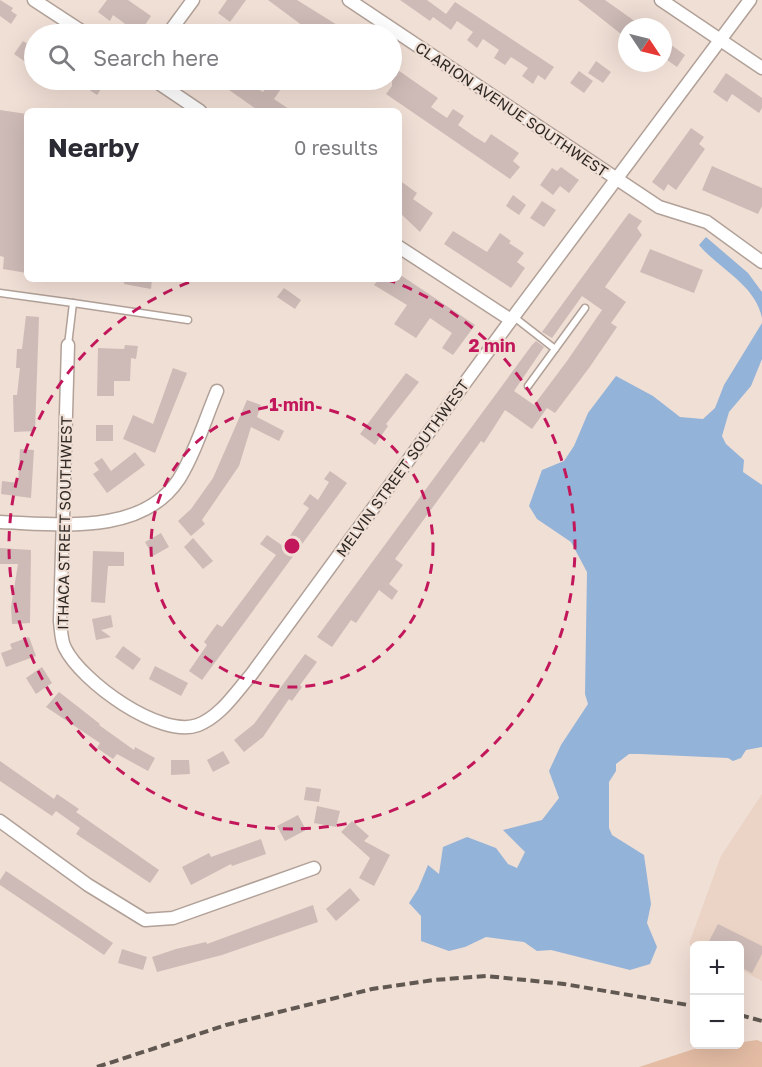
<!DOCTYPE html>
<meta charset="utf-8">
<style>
:root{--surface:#fff;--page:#f2f2f3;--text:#2b2b33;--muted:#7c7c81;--line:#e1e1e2}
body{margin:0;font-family:"Golos Text",sans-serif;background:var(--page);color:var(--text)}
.controls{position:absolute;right:18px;bottom:18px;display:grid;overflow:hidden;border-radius:9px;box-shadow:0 6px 24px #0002}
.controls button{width:54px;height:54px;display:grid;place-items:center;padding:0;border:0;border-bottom:2px solid var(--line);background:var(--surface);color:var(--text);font:30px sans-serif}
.compass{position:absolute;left:618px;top:18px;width:54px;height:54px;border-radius:50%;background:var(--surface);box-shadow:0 6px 24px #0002;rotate:125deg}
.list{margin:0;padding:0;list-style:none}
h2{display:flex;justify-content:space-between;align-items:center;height:78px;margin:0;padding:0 24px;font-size:26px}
h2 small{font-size:20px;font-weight:400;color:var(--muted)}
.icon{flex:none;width:33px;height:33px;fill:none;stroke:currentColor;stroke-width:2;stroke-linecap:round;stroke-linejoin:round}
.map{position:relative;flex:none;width:762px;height:1067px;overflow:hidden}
.search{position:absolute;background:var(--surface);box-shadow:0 6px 24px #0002;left:24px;top:24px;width:378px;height:66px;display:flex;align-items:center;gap:15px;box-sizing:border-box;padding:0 21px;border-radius:33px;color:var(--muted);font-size:22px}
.panel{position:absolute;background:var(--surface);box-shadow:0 6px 24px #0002;left:24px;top:108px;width:378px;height:174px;border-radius:9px}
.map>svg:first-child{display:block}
.built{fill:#ebd3c5}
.green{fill:#e4bca4}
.water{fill:#94b3d8}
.building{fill:#cebbb7}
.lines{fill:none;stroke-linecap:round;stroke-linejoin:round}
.lane-casing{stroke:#b1a198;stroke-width:9}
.street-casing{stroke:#b1a198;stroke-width:15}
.lane{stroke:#fff;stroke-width:6}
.street{stroke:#fff;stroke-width:12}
.rail{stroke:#615852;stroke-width:4;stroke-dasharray:9 4.5;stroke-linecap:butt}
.ring{fill:none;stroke:#c2185b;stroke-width:3;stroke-dasharray:10 8}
.labels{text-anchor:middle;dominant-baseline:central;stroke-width:4.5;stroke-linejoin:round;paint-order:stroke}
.street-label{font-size:15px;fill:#2f2925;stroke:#f0dfd5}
.centre{fill:#c2185b;stroke:#f0dfd5;stroke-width:3}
.ring-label{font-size:18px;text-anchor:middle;font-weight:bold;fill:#c2185b;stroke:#f0dfd5;stroke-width:4.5;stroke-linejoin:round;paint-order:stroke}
</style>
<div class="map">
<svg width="762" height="1067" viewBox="0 0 762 1067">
<rect width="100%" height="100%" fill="#f0dfd5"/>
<!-- built -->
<polygon class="built" points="762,794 762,981 740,969 740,946 694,947 689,944 721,856"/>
<!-- green -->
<polygon class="green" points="757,1040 762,1042 762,1067 639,1067 694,1049"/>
<!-- water -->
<g class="water">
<path d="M706,237L748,273L762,292V318C755,284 719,269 699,245Z"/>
<polygon points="762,323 762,359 751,386 729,412 722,436 726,444 744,460 743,472 762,485 762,747 746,750 741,758 733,761 728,758 640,754 629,754 616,764 616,771 609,782 609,828 612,835 644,855 651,904 647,923 657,947 650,964 630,970 551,950 537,951 524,942 486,937 465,947 449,951 421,941 421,916 409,903 418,889 428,865 439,874 443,847 467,837 496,848 508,864 517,868 525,852 503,830 542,820 559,798 549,771 561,745 588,704 585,694 587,572 571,542 537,519 529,506 542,470 564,461 574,446 588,413 616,376 653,396 680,417 703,419 715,408 724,385"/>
</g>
<!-- building -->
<g class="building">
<polygon points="0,0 13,8 11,11 17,15 11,24 0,16"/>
<polygon points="107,0 128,0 151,16 139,34 113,15 110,21 98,12"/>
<polygon points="227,0 246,0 230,22 218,13"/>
<polygon points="268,0 297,0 342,28 338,34 320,34 305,24 303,26"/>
<polygon points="400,0 427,0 446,14 455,2 554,67 545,80 538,75 533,84 522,76 528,68 511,57 505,65 494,58 499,50 483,39 477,48 467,40 473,32 457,21 451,30 433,17 430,21"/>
<polygon points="578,0 605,0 643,27 626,27 621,34"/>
<polygon points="23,41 34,48 34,68 14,54"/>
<polygon points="667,42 685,55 677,67 663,57 663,48"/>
<polygon points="596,61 611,72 603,83 588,73"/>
<polygon points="392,66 438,98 431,107 447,118 453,109 464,116 458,125 475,137 485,143 491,134 519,153 513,161 520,167 510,179 386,94 392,86"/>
<polygon points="579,71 593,81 584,93 570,83"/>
<polygon points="726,73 762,98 762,108 759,113 732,94 727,102 713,92"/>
<polygon points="75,80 107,80 97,95"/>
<polygon points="203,80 244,80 263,92 272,80 287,80 274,99 292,111 259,111 222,85 218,90"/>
<polygon points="0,110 27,114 27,273 3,269 4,257 0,256"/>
<polygon points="691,128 704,137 699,144 705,149 676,190 668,184 664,191 652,182"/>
<polygon points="712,166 762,188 762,206 758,214 702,190"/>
<polygon points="561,167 579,180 569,193 560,186 553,195 540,185 552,168 557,171"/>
<polygon points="399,180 417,193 413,199 433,213 420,232 399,212"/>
<polygon points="513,195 526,205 519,215 506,206"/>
<polygon points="542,201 556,210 544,227 530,218"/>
<polygon points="629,213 642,221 637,228 642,235 605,287 626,302 611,323 617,327 589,368 555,413 547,408 532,429 505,410 484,443 481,441 395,559 403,565 389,584 398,591 392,600 379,590 356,623 351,620 332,647 317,637 532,345 536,341 544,347 514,391 534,405 567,361 602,310 582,296 552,338 542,332"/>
<polygon points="453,231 487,252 500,233 511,241 509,243 524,253 517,262 525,268 511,288 444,244"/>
<polygon points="650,249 703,270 694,293 640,272"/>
<polygon points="399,274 475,325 453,355 442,348 452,333 430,318 416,338 394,324 407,305 374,285 379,279 399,279"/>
<polygon points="124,279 152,279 151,289 124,284"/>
<polygon points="284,288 301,300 295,309 277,297"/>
<polygon points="26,316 39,317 35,431 14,432 13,395 17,395 20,368 16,368 17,349 22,349"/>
<polygon points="125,345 138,346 136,359 131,358 130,381 114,381 114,396 97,396 98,348 124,349"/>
<polygon points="173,368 187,373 155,453 123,439 133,415 153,424"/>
<polygon points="406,373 419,382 386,424 388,426 375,445 360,434"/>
<polygon points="247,400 261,405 257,417 284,431 279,441 251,427 239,466 202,520 205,524 191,536 178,521 191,509 213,478"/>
<rect x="96" y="425" width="17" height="16"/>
<polygon points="20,449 34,450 31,498 1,494 2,481 18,483"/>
<polygon points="135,452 145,465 107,493 93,474 99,470 94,463 102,458 111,471"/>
<polygon points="330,471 347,483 202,680 189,671 207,645 204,642 217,624 222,627 276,555 260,544 267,535 283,546 309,508 303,504 310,494 318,500 329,482 324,479"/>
<polygon points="161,533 169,547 153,556 145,542"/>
<polygon points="193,538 213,561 203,569 184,547"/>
<polygon points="0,548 31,550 30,623 12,624 11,607 18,564 0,564"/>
<polygon points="93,551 124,552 124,566 108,566 105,603 91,602"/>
<polygon points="111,615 113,627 101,630 111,637 96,640 92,619"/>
<polygon points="29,637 36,656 6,667 1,653 12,649 10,644"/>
<polygon points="123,646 141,659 133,670 115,657"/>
<polygon points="305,654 317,662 300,685 302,687 292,701 289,699 263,737 244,752 234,740 254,724"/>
<polygon points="155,666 188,683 181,696 149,679"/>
<polygon points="42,667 52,683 36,694 26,678"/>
<polygon points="59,692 100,724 99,725 134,750 135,747 155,758 148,771 117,754 113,759 97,748 100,743 46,707"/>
<polygon points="223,751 230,763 213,772 207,760"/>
<polygon points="171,760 189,760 190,774 171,775"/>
<polygon points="0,761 54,799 57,794 79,809 76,812 159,870 150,883 76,834 80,828 56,811 52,816 0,781"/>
<polygon points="306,787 321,789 319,802 304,800"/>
<polygon points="317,806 340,811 336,827 314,823"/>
<polygon points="298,815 306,830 285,841 277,826"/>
<polygon points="352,821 369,836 364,841 390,855 374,886 359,878 370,858 341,832"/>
<polygon points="261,839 266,854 232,866 231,864 191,885 182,867 209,853 211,857"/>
<polygon points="6,871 113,943 104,955 0,885 0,880"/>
<polygon points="350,888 360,900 336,921 326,909"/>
<polygon points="313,905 318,922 222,955 157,972 152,957 176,949 206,942 207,944"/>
<polygon points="718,924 762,946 762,954 752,973 740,967 740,945 707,945"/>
<polygon points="122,949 147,957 143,970 118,963"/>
</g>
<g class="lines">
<!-- lane casing -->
<g class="lane-casing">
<g id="lane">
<polyline points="0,293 73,303"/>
<polyline points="514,317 555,349"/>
<polyline points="68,345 73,303 188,320"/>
<polyline points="528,386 585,308"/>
</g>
</g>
<!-- street casing -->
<g class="street-casing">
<g id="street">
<polyline points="34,0 86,34"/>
<polyline points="349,0 659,207 707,222 762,262"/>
<polyline points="661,0 762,68"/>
<polyline points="168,34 193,0"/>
<polyline points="154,80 200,111"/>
<polyline points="399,247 511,320"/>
<path d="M68,345L60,621C61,629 61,641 65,648C81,681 160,739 198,725C221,716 235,693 251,675L511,320L750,0"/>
<path d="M0,522C57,524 142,536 179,479C195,453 205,420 217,391"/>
<polyline points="0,821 88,885 145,920 173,918 314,868"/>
</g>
</g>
<!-- lane -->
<use href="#lane" class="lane"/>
<!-- street -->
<use href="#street" class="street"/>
<!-- rail -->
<g class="rail">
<polyline points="740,1015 762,1021"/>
<polyline points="97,1067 226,1025 372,989 434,980 486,976 564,984 694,1006"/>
</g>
</g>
<!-- distance rings -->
<g class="ring">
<circle cx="292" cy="546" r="141"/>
<path d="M386 279A283 283 0 1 1 198 279"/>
</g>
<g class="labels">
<!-- street labels -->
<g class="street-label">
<text transform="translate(512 109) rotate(34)">CLARION AVENUE SOUTHWEST</text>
<text transform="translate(402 468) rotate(-54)">MELVIN STREET SOUTHWEST</text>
<text transform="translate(64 523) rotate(-89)">ITHACA STREET SOUTHWEST</text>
</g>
</g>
<circle cx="292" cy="546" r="9" class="centre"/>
<g class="ring-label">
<text x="492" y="352">2 min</text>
<text x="292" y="411">1 min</text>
</g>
</svg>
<div class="controls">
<button>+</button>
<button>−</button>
</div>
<svg class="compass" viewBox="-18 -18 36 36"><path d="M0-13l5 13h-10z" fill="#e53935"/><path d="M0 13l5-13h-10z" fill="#7c7c81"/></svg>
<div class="search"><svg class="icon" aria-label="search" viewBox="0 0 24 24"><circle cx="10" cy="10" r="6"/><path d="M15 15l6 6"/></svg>Search here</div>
<section class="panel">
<h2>Nearby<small>0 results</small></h2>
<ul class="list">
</ul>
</section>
</div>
